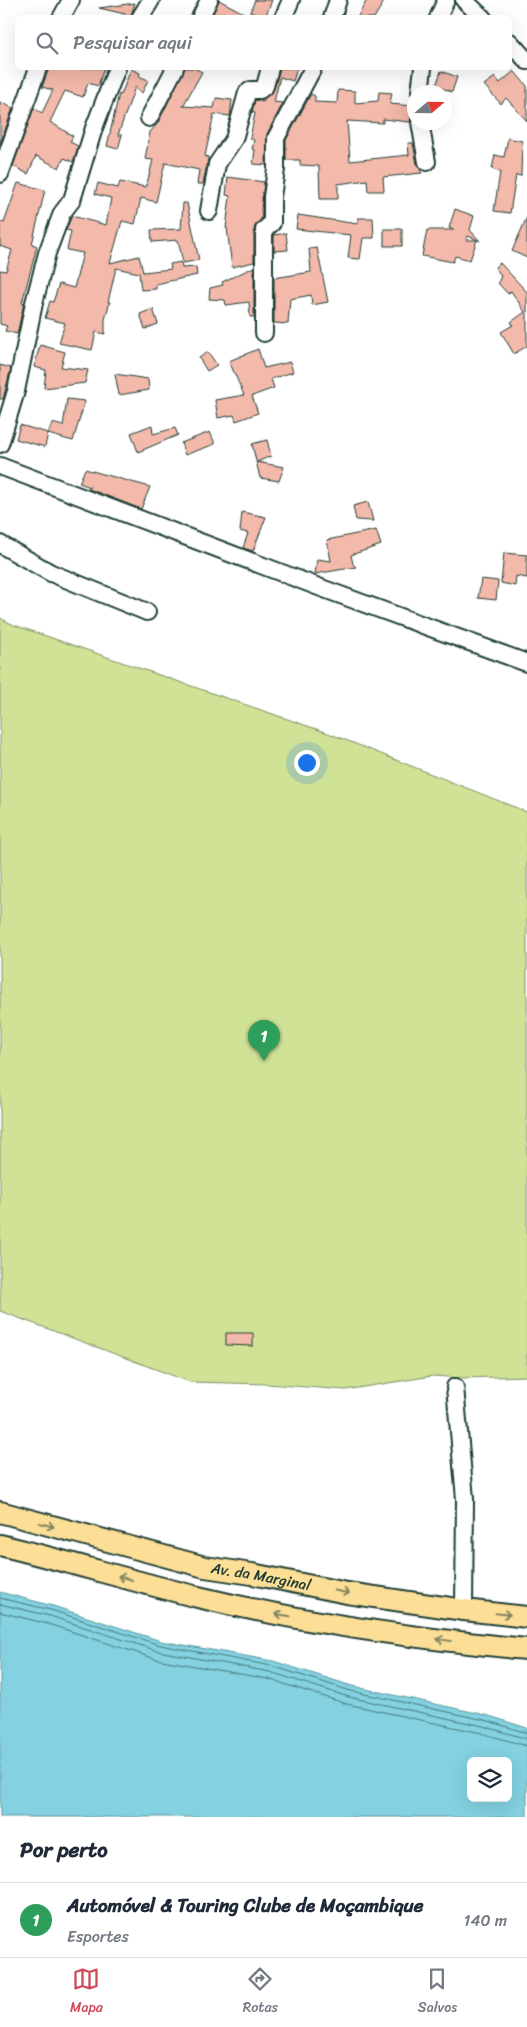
<!DOCTYPE html>
<html lang="pt">
<meta charset="utf-8">
<style>
:root{--surface:#fff;--page:#f2f2f3;--text:#1f2937;--muted:#747a83;--line:#e0e1e3;--accent:#d1495b}
body{margin:0;font-family:Sriracha,sans-serif;background:var(--page);color:var(--text)}
.controls{position:absolute;right:15px;bottom:15px;display:grid;overflow:hidden;border-radius:8px;box-shadow:0 5px 20px #0002}
.controls button{width:45px;height:45px;display:grid;place-items:center;padding:0;border:0;border-bottom:1px solid var(--line);background:var(--surface);color:var(--text);font:25px sans-serif}
.compass{position:absolute;left:407px;top:85px;width:45px;height:45px;border-radius:50%;background:var(--surface);box-shadow:0 5px 20px #0002;rotate:70deg}
.you{position:absolute;left:306px;top:762px;width:18px;height:18px;margin:-12px;border:4px solid #fff;border-radius:50%;background:#1a73e8;box-shadow:0 0 0 8px #1a73e833}
.badge{display:grid;place-items:center;width:32px;height:32px;border-radius:50%;background:var(--accent);color:#fff;font-size:16px;font-weight:700}
.pin{position:absolute;translate:-50% -41px;filter:drop-shadow(0 1px 2px #0008)}
.pin::after{content:'';position:absolute;top:26px;width:18px;height:15px;background:inherit;clip-path:polygon(0 0,100% 0,50% 100%)}
.list{margin:0;padding:0;list-style:none}
h2{display:flex;justify-content:space-between;align-items:center;height:65px;margin:0;padding:0 20px;font-size:21px}
h2 small{font-size:16px;font-weight:400;color:var(--muted)}
.list li{display:grid;grid-template-columns:32px 1fr auto;gap:15px;align-items:center;box-sizing:border-box;height:75px;padding:0 20px;border-top:1px solid var(--line)}
.list b{display:block;font-size:19px;white-space:nowrap}
.list p{margin:0;font-size:16px;white-space:nowrap;color:var(--muted)}
.list em{font-size:16px;font-style:normal;color:var(--muted)}
.icon{flex:none;width:28px;height:28px;fill:none;stroke:currentColor;stroke-width:2;stroke-linecap:round;stroke-linejoin:round}
.map{position:relative;flex:none;width:527px;height:1817px;overflow:hidden}
.search{position:absolute;background:var(--surface);box-shadow:0 5px 20px #0002;left:15px;right:15px;top:15px;height:55px;display:flex;align-items:center;gap:12px;box-sizing:border-box;padding:0 18px;border-radius:8px;color:var(--muted);font-size:19px}
.sheet{height:140px;background:var(--surface)}
nav{display:flex;justify-content:space-around;align-items:center;box-sizing:border-box;height:70px;border-top:1px solid var(--line);background:var(--surface);font-size:14px;color:var(--muted)}
nav a{display:grid;justify-items:center;gap:2px}
nav .on{color:var(--accent)}
.map>svg:first-child{display:block}
.green{fill:#d0e296;stroke:#789065}
.water{fill:#83d1e1;stroke:#5b969c;fill-rule:evenodd}
.lines{fill:none;stroke-linecap:round;stroke-linejoin:round}
.shore{stroke:#477879;stroke-width:1}
.building{fill:#f3b9ab;stroke:#1f3d34}
.minor-casing{stroke:#1f3d34;stroke-width:20}
.major-casing{stroke:#1f3d34;stroke-width:24}
.minor{stroke:#fff;stroke-width:16}
.major{stroke:#fdde96;stroke-width:20}
.oneway{stroke:#838560}
.labels{text-anchor:middle;dominant-baseline:central;stroke-width:4;stroke-linejoin:round;paint-order:stroke}
.street-label{font-size:15px;fill:#1f3d34;stroke:#fff}
</style>
<div class="map">
<svg width="527" height="1817" viewBox="0 0 527 1817">
<rect width="100%" height="100%" fill="#fff"/>
<filter id="ink" filterUnits="userSpaceOnUse"><feTurbulence type="fractalNoise" baseFrequency=".02" numOctaves="2"/><feDisplacementMap in="SourceGraphic" scale="10" xChannelSelector="R" yChannelSelector="G"/><feConvolveMatrix kernelMatrix="1 2 1 2 8 2 1 2 1" color-interpolation-filters="sRGB"/></filter>
<g filter="url(#ink)">
<!-- green -->
<polygon class="green" points="0,618 14,625 328,733 527,812 527,1376 462,1378 432,1376 345,1390 268,1384 190,1382 0,1311"/>
<!-- water -->
<path class="water" d="M0,1592L53,1606L161,1641L273,1661L352,1686L486,1715L527,1728V1817H0ZM471,1761H508V1798H471Z"/>
<g class="lines">
<!-- shore -->
<g class="shore">
<polyline points="0,1598 51,1610 160,1645 272,1666 351,1691 485,1720 527,1733"/>
<polyline points="0,1604 50,1616 158,1651 270,1672 349,1697 483,1726 527,1739"/>
<polyline points="0,1612 48,1624 156,1659 268,1679 347,1704 481,1733 527,1746"/>
</g>
</g>
<!-- building -->
<g class="building">
<polygon points="219,0 253,18 211,18"/>
<polygon points="255,0 272,0 265,18 250,12"/>
<polygon points="367,0 385,0 374,18 357,18"/>
<polygon points="135,3 130,18 125,18 125,14 99,8"/>
<polygon points="49,68 104,68 98,86 88,83 83,97 65,91 50,122 73,136 70,142 78,146 73,162 64,158 59,168 36,156 28,174 13,166 34,108 42,113 53,90 42,87"/>
<polygon points="185,68 194,68 202,72 183,106 214,108 216,98 232,100 230,116 214,114 205,156 208,157 208,159 203,184 197,184 199,170 165,163 156,202 141,198 135,224 122,221 110,263 139,256 143,272 171,269 170,264 181,262 182,268 196,267 197,275 156,284 156,289 141,290 139,273 116,268 108,302 110,302 105,319 105,334 96,332 92,350 59,343 65,323 45,318 50,301 53,302 59,284 74,288 83,253 67,250 71,231 66,230 71,218 72,216 106,225 111,198 95,194 98,183 118,188 120,182 146,187 153,160 145,159 150,132 158,123"/>
<polygon points="280,68 297,68 293,81 280,77 274,102 283,103 267,134 266,165 253,164 255,150 252,149 254,140 250,138 255,113 252,112 255,100 263,102 264,99 274,89"/>
<polygon points="131,69 140,73 139,76 148,80 142,93 135,87 118,135 122,135 118,149 107,146 119,94 121,95"/>
<polygon points="441,71 457,77 452,92 436,86"/>
<polygon points="514,71 527,86 527,121 506,98 501,104 484,85 495,77 500,83"/>
<polygon points="338,90 355,91 355,103 378,101 379,92 392,93 390,104 413,106 410,122 383,119 383,123 347,121 350,161 409,155 408,143 413,143 417,164 422,173 383,177 384,191 368,191 367,180 338,184 338,199 320,199 319,166 300,165 300,160 286,160 286,140 311,94 315,96 315,102 337,103"/>
<polygon points="0,102 13,108 0,144"/>
<polygon points="508,138 522,141 521,176 516,175 510,213 494,211 500,172 492,169 495,155 504,157"/>
<polygon points="228,177 264,182 261,210 262,218 255,226 254,230 254,262 232,267 227,228 226,228 230,196 226,195"/>
<polygon points="18,183 45,190 32,244 37,246 22,303 24,303 17,334 5,331 7,326 0,324 0,270 6,271 12,250 0,246 0,221 4,223"/>
<polygon points="183,203 187,203 199,260 183,263 178,240 152,242 151,230 181,229"/>
<polygon points="455,209 474,216 470,230 480,241 468,236 466,240 477,240 470,260 455,256 453,262 422,256 427,230 454,230 449,228"/>
<polygon points="298,215 358,224 358,218 373,218 374,238 363,238 360,259 348,258 351,235 296,229"/>
<polygon points="527,217 527,258 512,251"/>
<rect x="384" y="229" width="18" height="17"/>
<polygon points="286,233 288,250 274,251 274,235"/>
<polygon points="317,248 328,302 312,305 311,295 290,299 288,324 274,323 274,278 311,272 309,249"/>
<polygon points="500,263 527,292 527,346 514,354 501,332 513,325 511,322 525,312 511,291 508,294 498,283 501,276 495,267"/>
<polygon points="254,267 254,317 250,317 249,302 226,305 225,300 209,299 210,288 223,285 222,282"/>
<polygon points="153,309 158,324 145,329 140,314"/>
<polygon points="40,345 65,352 61,367 88,370 85,383 44,388 46,370 34,367"/>
<polygon points="258,349 264,368 290,362 293,372 271,379 274,388 252,396 258,413 236,421 234,415 218,418 215,400 244,395 229,361"/>
<polygon points="208,352 217,365 207,371 199,358"/>
<polygon points="0,365 11,368 3,399 0,399"/>
<polygon points="115,374 148,379 149,390 119,395"/>
<polygon points="67,399 85,401 73,441 48,434 52,423 63,426"/>
<polygon points="20,425 48,433 45,447 16,439"/>
<polygon points="152,425 153,434 175,428 178,435 138,452 131,433"/>
<polygon points="210,432 215,444 185,455 181,443"/>
<polygon points="267,440 271,456 257,462 284,467 279,481 260,478 252,444"/>
<polygon points="85,469 150,487 141,509 89,489 90,487 79,483"/>
<polygon points="368,502 373,521 356,520 353,506"/>
<polygon points="242,512 266,517 253,551 243,548 248,533 240,531"/>
<polygon points="376,530 381,545 351,555 353,564 356,567 315,574 317,559 331,561 327,540"/>
<polygon points="504,553 527,555 527,578 516,576 515,586 501,583"/>
<polygon points="481,579 498,581 496,600 478,598"/>
<polygon points="226,1333 253,1333 253,1346 226,1345"/>
</g>
<g class="lines">
<!-- minor casing -->
<g class="minor-casing">
<g id="minor">
<polyline points="464,0 483,18"/>
<polyline points="61,18 71,0"/>
<polyline points="140,18 151,0"/>
<polyline points="200,18 209,0"/>
<polyline points="283,18 291,0"/>
<polyline points="332,18 338,0"/>
<polyline points="438,18 446,0"/>
<polyline points="510,42 527,61"/>
<polyline points="420,92 423,68"/>
<polyline points="149,118 175,68"/>
<polyline points="420,122 427,162"/>
<polyline points="0,174 38,68"/>
<polyline points="209,211 217,164 234,139 247,93 251,90 260,90 265,86 270,68"/>
<polyline points="264,333 264,230 272,223 272,197 276,169 276,138 313,68"/>
<polyline points="0,444 16,391 34,303 47,253 62,213 72,200 94,128 117,68"/>
<polyline points="0,466 324,589 527,663"/>
<polyline points="0,544 51,573 147,612"/>
<polyline points="455,1387 465,1499 464,1610"/>
</g>
</g>
<!-- major casing -->
<g class="major-casing">
<g id="major">
<path id="s1" d="M0,1512L205,1567L252,1574L347,1593L464,1610L527,1617"/>
<path d="M0,1545C66,1561 132,1581 198,1597C306,1623 417,1639 527,1649"/>
</g>
</g>
<!-- minor -->
<use href="#minor" class="minor"/>
<!-- major -->
<use href="#major" class="major"/>
</g>
<!-- one-way arrows -->
<defs><path id="oneway-shaft" d="M-6 0H5M1.5-3L5.5 0L1.5 3" fill="none" stroke-width="1.6" stroke-linecap="round" stroke-linejoin="round" transform="scale(1.25)"/></defs>
<g class="oneway">
<use href="#oneway-shaft" transform="translate(47 1525) rotate(16)"/>
<use href="#oneway-shaft" transform="translate(125 1578) rotate(-165)"/>
<use href="#oneway-shaft" transform="translate(342 1592) rotate(11)"/>
<use href="#oneway-shaft" transform="translate(503 1614) rotate(6)"/>
<use href="#oneway-shaft" transform="translate(283 1615) rotate(-170)"/>
<use href="#oneway-shaft" transform="translate(444 1640) rotate(-172)"/>
</g>
</g>
<g class="labels">
<!-- street labels -->
<g class="street-label">
<text stroke="none"><textPath href="#s1" startOffset="269">Av. da Marginal</textPath></text>
</g>
</g>
</svg>
<div class="controls">
<button><svg class="icon" aria-label="layers" viewBox="0 0 24 24"><path d="M12 4l9 5-9 5-9-5zM3 14l9 5 9-5"/></svg></button>
</div>
<svg class="compass" viewBox="-18 -18 36 36"><path d="M0-13l5 13h-10z" fill="#e53935"/><path d="M0 13l5-13h-10z" fill="#747a83"/></svg>
<div class="you"></div>
<div class="pin badge" style="left:264px;top:1061px;background:#2e9e5b">1</div>
<div class="search"><svg class="icon" aria-label="search" viewBox="0 0 24 24"><circle cx="10" cy="10" r="6"/><path d="M15 15l6 6"/></svg>Pesquisar aqui</div>
</div>
<section class="sheet">
<h2>Por perto<small></small></h2>
<ul class="list">
<li><span class="badge" style="background:#2e9e5b">1</span><div><b>Automóvel &amp; Touring Clube de Moçambique</b><p>Esportes</p></div><em>140 m</em></li>
</ul>
</section>
<nav>
<a class="on"><svg class="icon" aria-label="map" viewBox="0 0 24 24"><path d="M3 6l6-2 6 2 6-2v14l-6 2-6-2-6 2zM9 4v14M15 6v14"/></svg>Mapa</a>
<a><svg class="icon" aria-label="directions" viewBox="0 0 24 24"><path d="M12 3l9 9-9 9-9-9zM9 14v-3h6M13 9l2 2-2 2"/></svg>Rotas</a>
<a><svg class="icon" aria-label="saved" viewBox="0 0 24 24"><path d="M7 4h10v16l-5-4-5 4z"/></svg>Salvos</a>
</nav>
